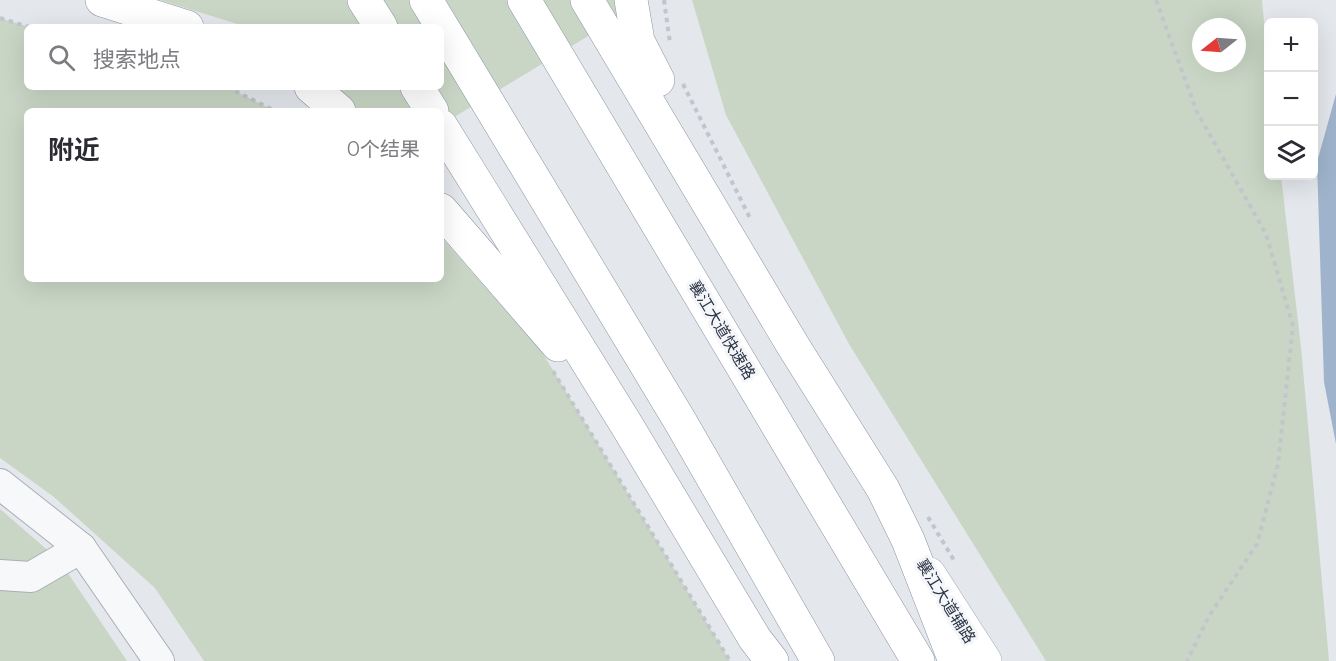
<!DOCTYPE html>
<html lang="zh">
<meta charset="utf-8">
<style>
:root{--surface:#fff;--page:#f2f2f3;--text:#2b2b33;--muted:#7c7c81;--line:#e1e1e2}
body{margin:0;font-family:Montserrat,"Noto Sans SC",sans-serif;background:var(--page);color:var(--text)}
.controls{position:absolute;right:18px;top:18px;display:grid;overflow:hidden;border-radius:9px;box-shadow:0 6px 24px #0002}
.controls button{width:54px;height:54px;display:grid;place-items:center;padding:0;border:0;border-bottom:2px solid var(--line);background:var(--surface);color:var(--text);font:30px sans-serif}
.compass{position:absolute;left:1192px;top:18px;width:54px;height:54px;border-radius:50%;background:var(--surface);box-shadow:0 6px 24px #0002;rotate:253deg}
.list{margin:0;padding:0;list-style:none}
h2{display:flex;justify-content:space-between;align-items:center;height:78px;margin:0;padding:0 24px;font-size:26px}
h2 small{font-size:20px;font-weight:400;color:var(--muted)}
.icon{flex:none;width:33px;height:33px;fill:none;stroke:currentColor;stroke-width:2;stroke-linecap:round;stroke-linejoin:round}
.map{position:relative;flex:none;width:1336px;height:661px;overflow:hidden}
.search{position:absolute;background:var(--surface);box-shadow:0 6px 24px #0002;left:24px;top:24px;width:420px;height:66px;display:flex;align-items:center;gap:15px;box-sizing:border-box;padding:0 21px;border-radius:9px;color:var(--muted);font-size:22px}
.panel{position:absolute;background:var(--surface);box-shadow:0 6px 24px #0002;left:24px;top:108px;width:420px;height:174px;border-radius:9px}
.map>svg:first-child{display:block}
.green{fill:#c9d6c5;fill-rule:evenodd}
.water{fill:#9fb4cc}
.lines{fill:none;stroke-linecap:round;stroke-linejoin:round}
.minor-casing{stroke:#a9aeb7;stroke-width:32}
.major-casing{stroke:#a3abb8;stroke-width:34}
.highway-casing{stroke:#8b94a3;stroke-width:34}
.path{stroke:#c2c5cb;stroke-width:4;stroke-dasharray:4.5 4.5;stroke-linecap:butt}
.minor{stroke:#f7f8fa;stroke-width:30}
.major{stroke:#fff;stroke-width:33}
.highway{stroke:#fff;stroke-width:33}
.labels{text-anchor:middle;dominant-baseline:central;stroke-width:6;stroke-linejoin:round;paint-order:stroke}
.street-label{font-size:16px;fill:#2b3445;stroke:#f4f6f9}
</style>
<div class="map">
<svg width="1336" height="661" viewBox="0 0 1336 661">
<rect width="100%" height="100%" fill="#e4e7ec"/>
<!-- green -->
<g class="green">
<polygon points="160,0 620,0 623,15 441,125 441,111 354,111 331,87 441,87 441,27 247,27"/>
<path d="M692,0H1262L1268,64V176H1281L1301,347L1329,661H1046L849,344L726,115ZM1201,27H1237V63H1201Z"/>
<polygon points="0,18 29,27 27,27 27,87 227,87 275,111 27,111 27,279 441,279 441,237 540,349 730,661 204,661 155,588 54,497 0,458"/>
<polygon points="0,509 59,560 127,661 0,661"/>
</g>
<!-- water -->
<polygon class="water" points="1336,94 1336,444 1324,382 1317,162"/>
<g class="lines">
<!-- minor casing -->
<g class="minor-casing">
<g id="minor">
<polyline points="0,484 81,548 159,661"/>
<polyline points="0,575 31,577 81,548"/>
</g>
</g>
<!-- major casing -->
<g class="major-casing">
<polyline id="major" points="929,574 985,661"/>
</g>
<!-- highway casing -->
<g class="highway-casing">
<g id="highway">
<polyline points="102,0 187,27"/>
<polyline points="364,0 381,27"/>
<polyline points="426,0 680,421 818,661"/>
<polyline points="524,0 918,661"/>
<polyline points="587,0 792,344 883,489 908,540 955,661"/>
<polyline points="631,0 638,41 658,80"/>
<polyline points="311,87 339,111"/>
<polyline points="417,87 432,111"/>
<polyline points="441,126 626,424 755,639 772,661"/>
<polyline points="441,210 558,345"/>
</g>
</g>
<!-- path -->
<g class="path">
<polyline points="664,0 670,43"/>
<polyline points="1156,0 1197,112 1266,234 1293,326 1278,464 1257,544 1209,616 1187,661"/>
<polyline points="0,18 29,27"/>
<polyline points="683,84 751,220"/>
<polyline points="227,87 275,111"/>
<polyline points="553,371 730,661"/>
<polyline points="928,517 955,562"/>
</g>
<!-- minor -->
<use href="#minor" class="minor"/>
<!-- major -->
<use href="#major" class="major"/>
<!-- highway -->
<use href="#highway" class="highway"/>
</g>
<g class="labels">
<!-- street labels -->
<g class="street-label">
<text transform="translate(722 330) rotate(59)">襄江大道快速路</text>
<text transform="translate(946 601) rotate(58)">襄江大道辅路</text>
</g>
</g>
</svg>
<div class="controls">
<button>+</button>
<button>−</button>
<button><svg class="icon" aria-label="layers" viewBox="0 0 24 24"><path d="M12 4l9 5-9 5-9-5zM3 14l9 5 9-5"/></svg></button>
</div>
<svg class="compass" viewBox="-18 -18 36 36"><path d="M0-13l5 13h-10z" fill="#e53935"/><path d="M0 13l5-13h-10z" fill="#7c7c81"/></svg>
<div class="search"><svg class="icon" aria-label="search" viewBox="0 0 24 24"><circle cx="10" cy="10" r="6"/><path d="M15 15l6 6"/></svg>搜索地点</div>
<section class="panel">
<h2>附近<small>0个结果</small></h2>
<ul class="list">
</ul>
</section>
</div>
